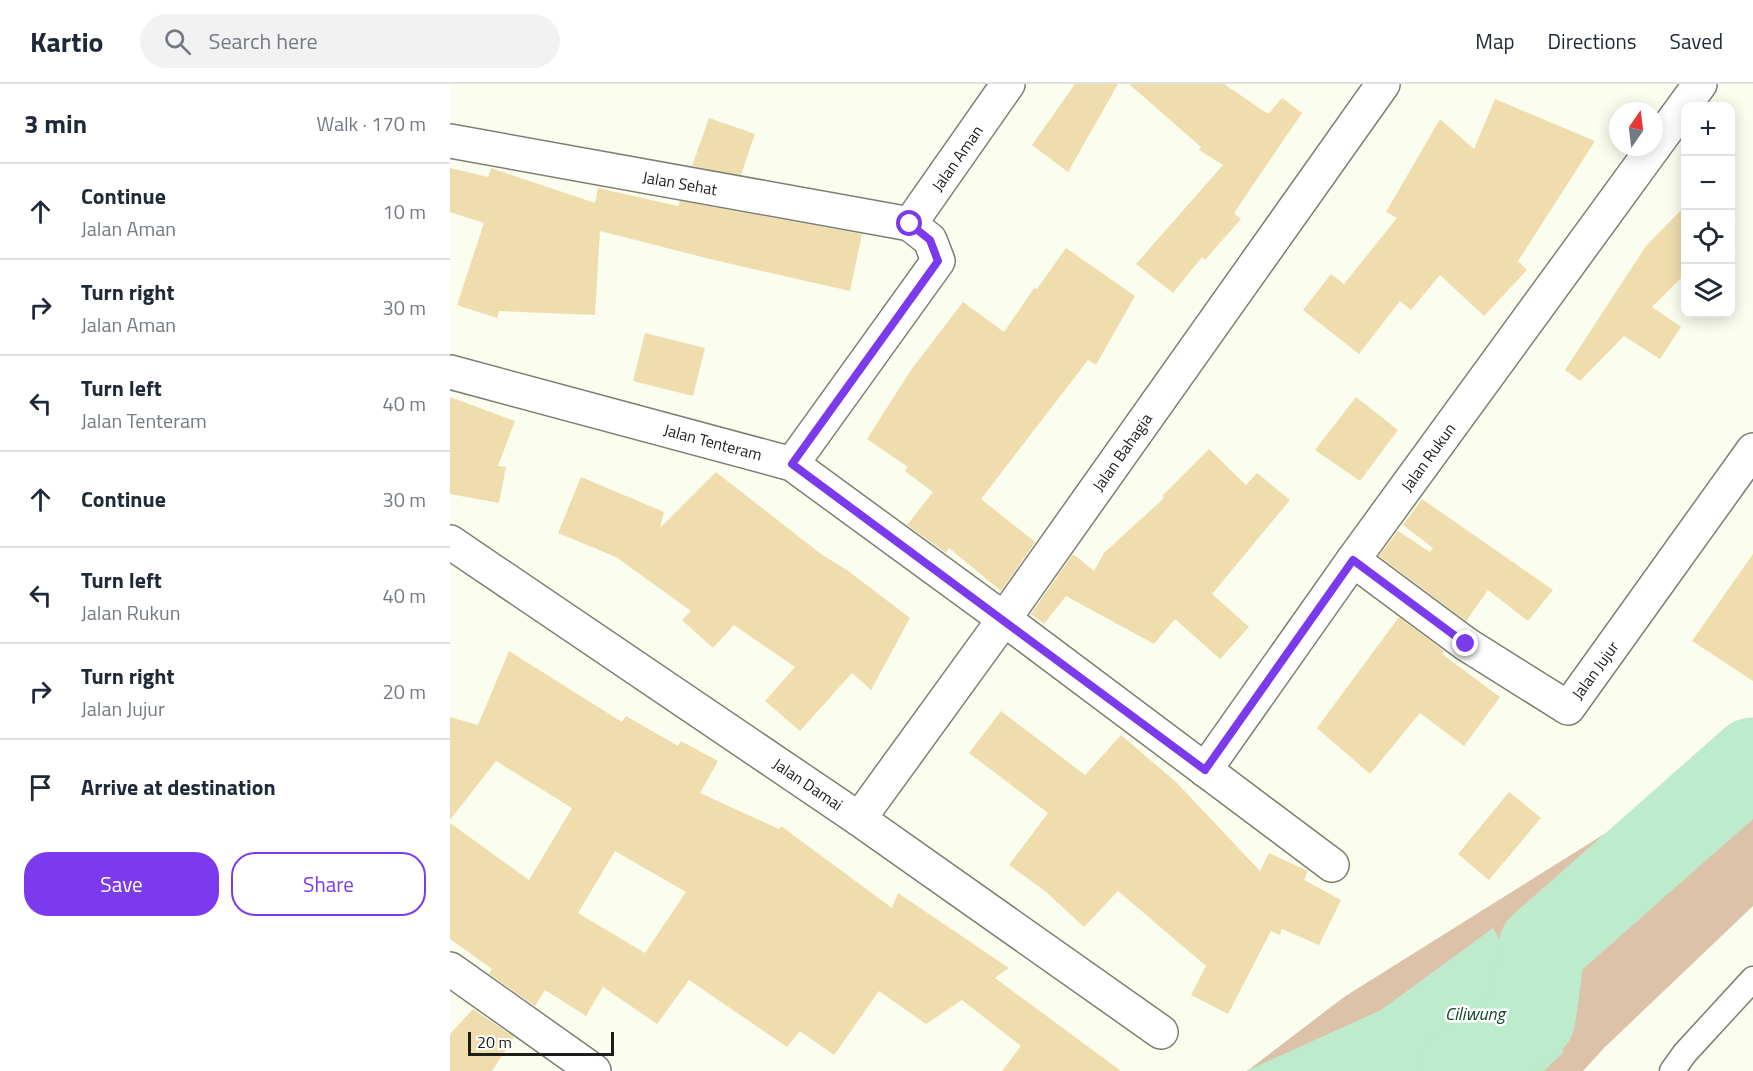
<!DOCTYPE html>
<meta charset="utf-8">
<style>
:root{--surface:#fff;--page:#f2f2f3;--text:#1f2937;--muted:#747a83;--line:#e0e1e3;--accent:#7c3aed}
body{margin:0;font-family:"Titillium Web",sans-serif;background:var(--page);color:var(--text)}
.controls{position:absolute;right:18px;top:18px;display:grid;overflow:hidden;border-radius:12px;box-shadow:0 3px 15px #0003}
.controls button{width:54px;height:54px;display:grid;place-items:center;padding:0;border:0;border-bottom:2px solid var(--line);background:var(--surface);color:var(--text);font:30px sans-serif}
.compass{position:absolute;left:1159px;top:18px;width:54px;height:54px;border-radius:50%;background:var(--surface);box-shadow:0 3px 15px #0003;rotate:14deg}
.scale{position:absolute;left:18px;bottom:15px;width:146px;box-sizing:border-box;padding-left:6px;border:3px solid #1d1e19;border-top:0;font-size:16px;line-height:21px;white-space:nowrap;color:#1d1e19;-webkit-text-stroke:4px #fff;paint-order:stroke}
.stop{position:absolute;width:18px;height:18px;margin:-14px;border:4px solid #7c3aed;border-radius:50%;background:#fff}
.stop.end{background:#7c3aed;border-color:#fff;box-shadow:0 2px 6px #0008}
.list{margin:0;padding:0;list-style:none}
h2{display:flex;justify-content:space-between;align-items:center;height:78px;margin:0;padding:0 24px;font-size:26px}
h2 small{font-size:20px;font-weight:400;color:var(--muted)}
.list li{display:grid;grid-template-columns:39px 1fr auto;gap:18px;align-items:center;box-sizing:border-box;height:96px;padding:0 24px;border-top:2px solid var(--line)}
.list b{display:block;font-size:22px;white-space:nowrap}
.list p{margin:0;font-size:20px;white-space:nowrap;color:var(--muted)}
.list em{font-size:20px;font-style:normal;color:var(--muted)}
.actions{display:flex;gap:12px;padding:18px 24px}
.actions a{flex:1;padding:14px 0;border:2px solid var(--accent);border-radius:24px;text-align:center;font-size:21px;color:var(--accent)}
.actions .main{background:var(--accent);color:#fff}
.icon{flex:none;width:33px;height:33px;fill:none;stroke:currentColor;stroke-width:2;stroke-linecap:round;stroke-linejoin:round}
.map{position:relative;flex:none;width:1303px;height:987px;overflow:hidden}
header{display:flex;align-items:center;gap:36px;box-sizing:border-box;height:84px;padding:0 30px;background:var(--surface);border-bottom:2px solid var(--line)}
header strong{font-size:28px}
nav{display:flex;gap:33px;margin-inline-start:auto;font-size:21px}
.search{width:420px;height:54px;background:var(--page);display:flex;align-items:center;gap:15px;box-sizing:border-box;padding:0 21px;border-radius:33px;color:var(--muted);font-size:22px}
main{display:flex}
aside{flex:1;background:var(--surface)}
.map>svg:first-child{display:block}
.green{fill:#dcc2a8}
.water{fill:#bdebcb}
.lines{fill:none;stroke-linecap:round;stroke-linejoin:round}
.river{stroke:#bdebcb;stroke-width:87}
.building{fill:#efddae;fill-rule:evenodd}
.lane-casing{stroke:#7e7f72;stroke-width:27}
.street-casing{stroke:#7e7f72;stroke-width:36}
.lane{stroke:#fff;stroke-width:24}
.street{stroke:#fff;stroke-width:33}
.route{stroke:#7c3aed;stroke-width:8}
.labels{text-anchor:middle;dominant-baseline:central;stroke-width:5;stroke-linejoin:round;paint-order:stroke}
.street-label{font-size:16px;fill:#1d1e19;stroke:#fff}
.water-label{font-size:18px;font-style:italic;fill:#124729;stroke:#fff}
</style>
<header>
<strong>Kartio</strong>
<div class="search"><svg class="icon" aria-label="search" viewBox="0 0 24 24"><circle cx="10" cy="10" r="6"/><path d="M15 15l6 6"/></svg>Search here</div>
<nav><a>Map</a><a>Directions</a><a>Saved</a></nav>
</header>
<main>
<aside>
<h2>3 min<small>Walk · 170 m</small></h2>
<ul class="list">
<li><svg class="icon" aria-label="ahead" viewBox="0 0 24 24"><path d="M12 20V5M6 11l6-6 6 6"/></svg><div><b>Continue</b><p>Jalan Aman</p></div><em>10 m</em></li>
<li><svg class="icon" aria-label="right" viewBox="0 0 24 24"><path d="M7 20v-9h11M14 6l5 5-5 5"/></svg><div><b>Turn right</b><p>Jalan Aman</p></div><em>30 m</em></li>
<li><svg class="icon" aria-label="left" viewBox="0 0 24 24"><path d="M17 20v-9H6M10 6l-5 5 5 5"/></svg><div><b>Turn left</b><p>Jalan Tenteram</p></div><em>40 m</em></li>
<li><svg class="icon" aria-label="ahead" viewBox="0 0 24 24"><path d="M12 20V5M6 11l6-6 6 6"/></svg><div><b>Continue</b></div><em>30 m</em></li>
<li><svg class="icon" aria-label="left" viewBox="0 0 24 24"><path d="M17 20v-9H6M10 6l-5 5 5 5"/></svg><div><b>Turn left</b><p>Jalan Rukun</p></div><em>40 m</em></li>
<li><svg class="icon" aria-label="right" viewBox="0 0 24 24"><path d="M7 20v-9h11M14 6l5 5-5 5"/></svg><div><b>Turn right</b><p>Jalan Jujur</p></div><em>20 m</em></li>
<li><svg class="icon" aria-label="arrive" viewBox="0 0 24 24"><path d="M6 21V4h12l-3 4 3 4H6"/></svg><div><b>Arrive at destination</b></div></li>
</ul>
<div class="actions"><a class="main">Save</a><a>Share</a></div>
</aside>
<div class="map">
<svg width="1303" height="987" viewBox="0 0 1303 987">
<rect width="100%" height="100%" fill="#fbfdee"/>
<!-- green -->
<polygon class="green" points="1303,657 1303,822 1154,964 1133,987 797,987 894,913"/>
<!-- water -->
<polygon class="water" points="1043,844 1114,968 1094,987 796,987 931,926"/>
<g class="lines">
<!-- river -->
<polyline class="river" points="1010,987 1082,934 1092,863 1303,677"/>
</g>
<!-- building -->
<g class="building">
<polygon points="625,0 668,0 618,88 582,61"/>
<polygon points="679,0 774,0 818,30 832,14 852,29 784,129 791,135 755,176 752,173 723,209 686,180 773,81 749,66 751,63"/>
<polygon points="1045,15 1145,57 1068,177 1077,186 1034,232 990,191 961,226 950,217 909,270 853,226 881,190 894,200 947,134 936,128 990,35 1024,65"/>
<polygon points="259,34 305,50 291,91 242,82"/>
<polygon points="0,84 38,93 41,84 145,119 148,104 228,122 230,117 412,150 400,207 264,176 150,147 145,231 49,227 47,234 7,221 34,139 0,128"/>
<polygon points="1236,121 1236,189 1202,223 1231,243 1210,275 1174,252 1130,297 1115,286 1196,162"/>
<polygon points="616,164 685,212 646,281 638,276 531,415 585,458 551,507 499,464 496,469 457,441 483,408 455,387 458,383 417,355 461,286 513,218 554,248 584,204 587,205"/>
<polygon points="195,249 255,264 243,312 183,297"/>
<polygon points="0,313 65,337 48,382 56,383 49,419 0,410"/>
<polygon points="906,313 948,346 910,397 865,366"/>
<polygon points="759,365 796,401 807,389 840,416 762,510 799,543 770,575 725,535 704,560 616,512 594,540 581,530 623,470 644,487 654,469 714,414 712,412"/>
<polygon points="266,388 371,470 397,486 460,534 421,606 402,589 350,647 315,617 345,583 284,541 263,564 232,536 241,527 166,473 108,449 131,393 214,428 210,444"/>
<polygon points="972,415 1103,506 1078,537 1038,506 1016,537 929,472 948,447 980,468 983,464 953,441"/>
<polygon points="1303,470 1303,597 1242,557"/>
<polygon points="949,533 994,567 992,570 1050,613 1014,662 970,629 920,690 867,644"/>
<path d="M59,567L172,638L176,632L228,662L231,657L268,677L250,709L329,745L331,742L442,824L448,809L559,884L545,894L671,987H552L571,962L512,916L476,940L429,907L384,971L350,947L337,963L239,896L207,940L153,903L136,932L95,906L85,922L39,890L42,885L0,855V739L79,796L122,724L46,677L0,736V633L28,641ZM165,767L236,808L195,869L128,829Z"/>
<polygon points="551,627 635,691 671,651 726,698 810,787 819,769 858,787 854,796 891,816 869,861 832,845 830,851 821,847 778,930 741,911 756,882 668,807 634,843 595,807 559,781 598,729 519,669"/>
<polygon points="1059,708 1091,734 1039,796 1008,770"/>
<polygon points="23,925 64,953 42,987 0,987 0,950"/>
</g>
<g class="lines">
<!-- lane casing -->
<g class="lane-casing">
<polyline id="lane" points="1222,987 1235,969 1303,895"/>
</g>
<!-- street casing -->
<g class="street-casing">
<g id="street">
<polyline points="0,57 460,140"/>
<polyline points="1204,63 1250,0"/>
<polyline points="0,288 342,380 554,535 882,781"/>
<polyline points="342,380 488,177 480,156 460,140 558,0"/>
<polyline points="0,458 409,735 711,948"/>
<polyline points="903,476 1016,560 1118,624 1303,366"/>
<polyline points="755,686 903,476 1204,63"/>
<polyline points="409,735 554,535 933,0"/>
<polyline points="0,885 144,987"/>
</g>
</g>
<!-- lane -->
<use href="#lane" class="lane"/>
<!-- street -->
<use href="#street" class="street"/>
</g>
<g class="lines">
<!-- route -->
<polyline class="route" points="460,140 480,156 488,177 342,380 755,686 903,476 1016,560"/>
</g>
<g class="labels">
<!-- street labels -->
<g class="street-label">
<text transform="translate(507 74) rotate(-55)">Jalan Aman</text>
<text transform="translate(230 99) rotate(10)">Jalan Sehat</text>
<text transform="translate(263 358) rotate(15)">Jalan Tenteram</text>
<text transform="translate(672 368) rotate(-55)">Jalan Bahagia</text>
<text transform="translate(978 373) rotate(-54)">Jalan Rukun</text>
<text transform="translate(1145 586) rotate(-54)">Jalan Jujur</text>
<text transform="translate(358 700) rotate(34)">Jalan Damai</text>
</g>
<!-- water labels -->
<g class="water-label">
<text x="1025" y="929">Ciliwung</text>
</g>
</g>
</svg>
<div class="controls">
<button>+</button>
<button>−</button>
<button><svg class="icon" aria-label="locate" viewBox="0 0 24 24"><circle cx="12" cy="12" r="6"/><path d="M12 2v4M12 18v4M2 12h4M18 12h4"/></svg></button>
<button><svg class="icon" aria-label="layers" viewBox="0 0 24 24"><path d="M12 4l9 5-9 5-9-5zM3 14l9 5 9-5"/></svg></button>
</div>
<svg class="compass" viewBox="-18 -18 36 36"><path d="M0-13l5 13h-10z" fill="#e53935"/><path d="M0 13l5-13h-10z" fill="#747a83"/></svg>
<div class="scale">20 m</div>
<div class="stop" style="left:460px;top:140px"></div>
<div class="stop end" style="left:1016px;top:560px"></div>
</div>
</main>
